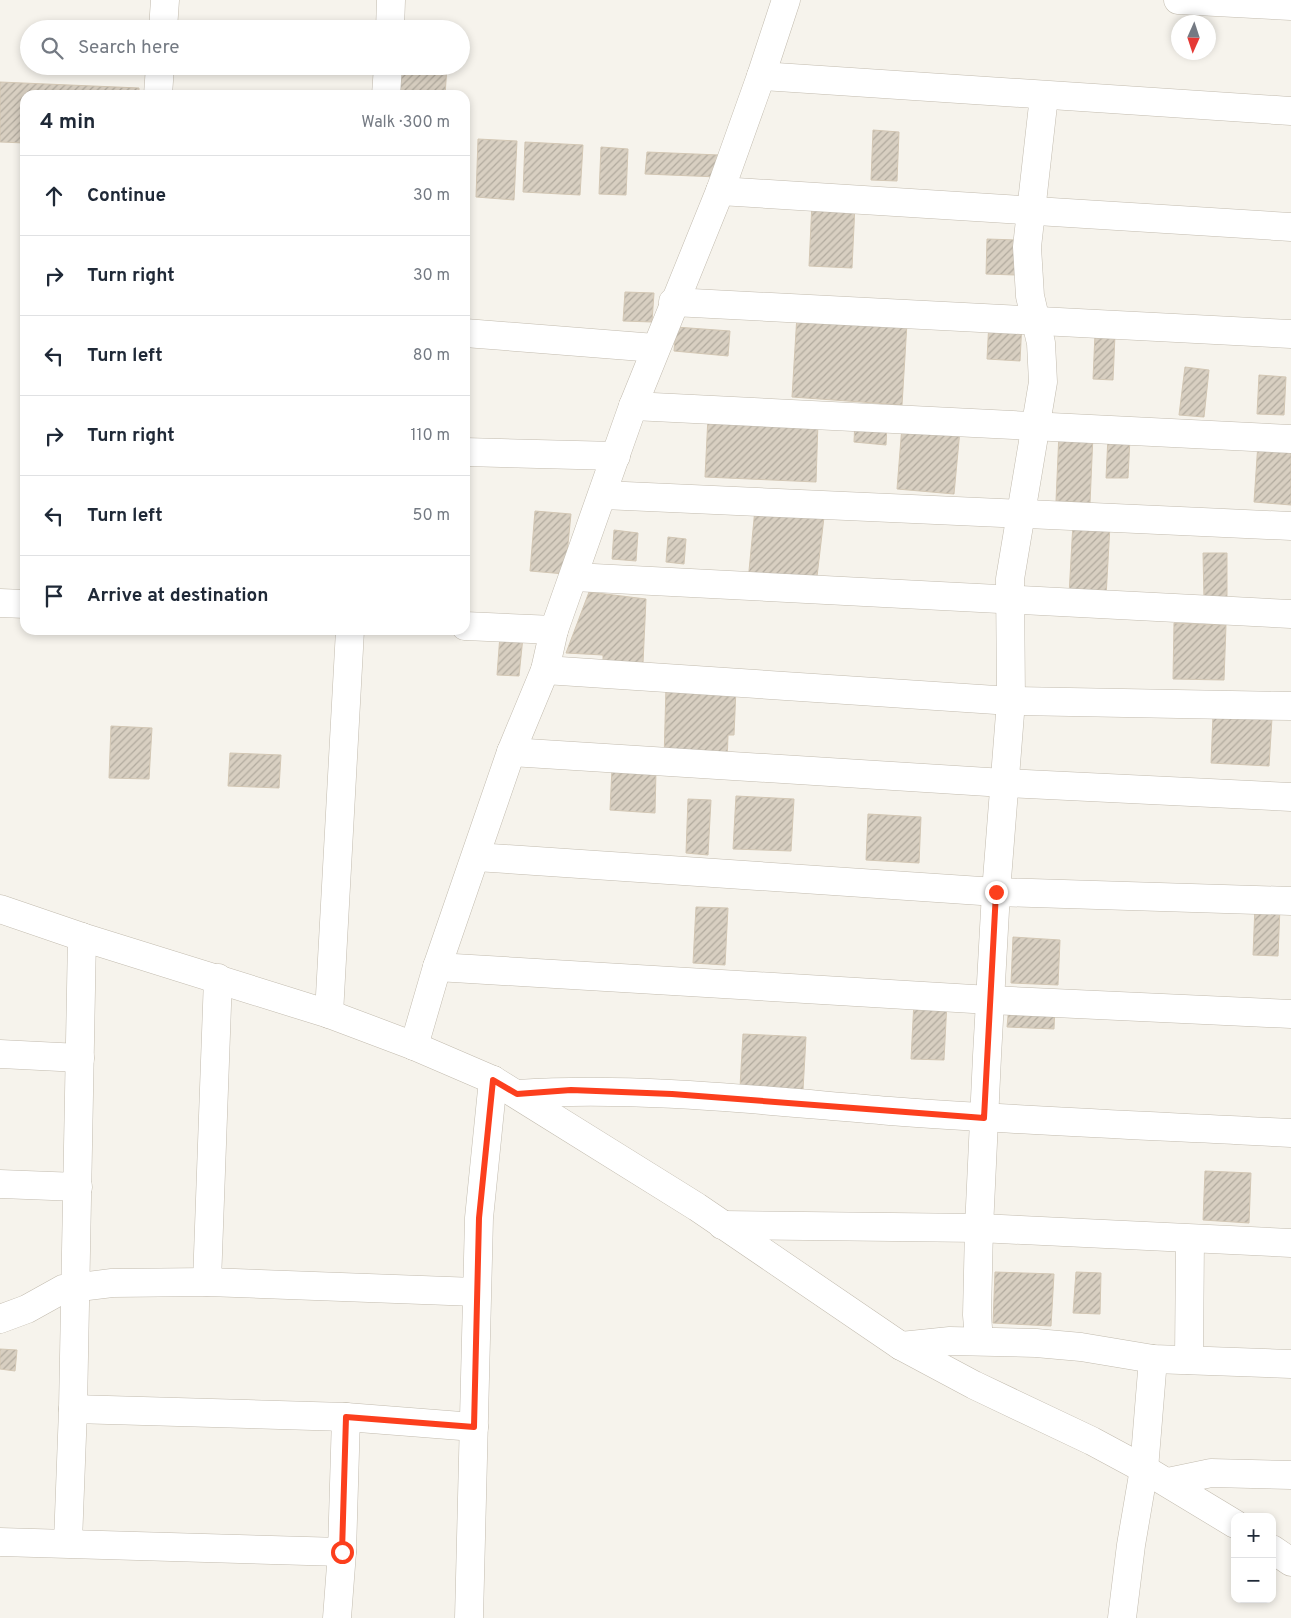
<!DOCTYPE html>
<meta charset="utf-8">
<style>
:root{--surface:#fff;--page:#f2f2f3;--text:#1f2937;--muted:#747a83;--line:#e0e1e3}
body{margin:0;font-family:Overpass,sans-serif;background:var(--page);color:var(--text)}
.controls{position:absolute;right:15px;bottom:15px;display:grid;overflow:hidden;border-radius:10px;box-shadow:0 2px 8px #0003}
.controls button{width:45px;height:45px;display:grid;place-items:center;padding:0;border:0;border-bottom:1px solid var(--line);background:var(--surface);color:var(--text);font:25px sans-serif}
.compass{position:absolute;left:1171px;top:15px;width:45px;height:45px;border-radius:50%;background:var(--surface);box-shadow:0 2px 8px #0003;rotate:183deg}
.stop{position:absolute;width:15px;height:15px;margin:-11px;border:4px solid #fc3f1d;border-radius:50%;background:#fff}
.stop.end{background:#fc3f1d;border-color:#fff;box-shadow:0 1px 5px #0008}
.list{margin:0;padding:0;list-style:none}
h2{display:flex;justify-content:space-between;align-items:center;height:65px;margin:0;padding:0 20px;font-size:21px}
h2 small{font-size:16px;font-weight:400;color:var(--muted)}
.list li{display:grid;grid-template-columns:32px 1fr auto;gap:15px;align-items:center;box-sizing:border-box;height:80px;padding:0 20px;border-top:1px solid var(--line)}
.list b{display:block;font-size:19px;white-space:nowrap}
.list em{font-size:16px;font-style:normal;color:var(--muted)}
.icon{flex:none;width:28px;height:28px;fill:none;stroke:currentColor;stroke-width:2;stroke-linecap:round;stroke-linejoin:round}
.map{position:relative;flex:none;width:1291px;height:1618px;overflow:hidden}
.search{position:absolute;background:var(--surface);box-shadow:0 2px 8px #0003;left:20px;top:20px;width:450px;height:55px;display:flex;align-items:center;gap:12px;box-sizing:border-box;padding:0 18px;border-radius:28px;color:var(--muted);font-size:19px}
.panel{position:absolute;background:var(--surface);box-shadow:0 2px 8px #0003;left:20px;top:90px;width:450px;height:545px;border-radius:15px}
.map>svg:first-child{display:block}
.building{fill:url(#building-hatch);stroke:#d3c7b4}
.lines{fill:none;stroke-linecap:round;stroke-linejoin:round}
.street-casing{stroke:#c2bbae;stroke-width:29}
.street{stroke:#fff;stroke-width:28}
.route{stroke:#fc3f1d;stroke-width:6}
</style>
<div class="map">
<svg width="1291" height="1618" viewBox="0 0 1291 1618">
<defs>
<pattern id="building-hatch" width="6" height="6" patternUnits="userSpaceOnUse" patternTransform="scale(1.25)"><rect width="6" height="6" fill="#d8cfc1"/><path d="M-1 1l2-2M0 6l6-6M5 7l2-2" fill="none" stroke="#b1aa9e"/></pattern>
</defs>
<rect width="100%" height="100%" fill="#f6f3ec"/>
<!-- building -->
<g class="building">
<polygon points="391,66 447,67 445,95 390,95"/>
<polygon points="0,82 139,88 139,95 25,95 25,143 0,142"/>
<polygon points="873,130 899,132 897,181 871,180"/>
<polygon points="478,139 517,141 514,200 476,197"/>
<polygon points="525,142 583,145 580,195 523,192"/>
<polygon points="601,147 628,149 626,195 599,194"/>
<polygon points="647,152 719,155 718,177 645,174"/>
<polygon points="812,203 855,205 852,268 809,266"/>
<polygon points="987,239 1017,240 1015,275 986,274"/>
<polygon points="625,292 654,293 652,322 623,321"/>
<polygon points="797,315 907,323 902,405 792,397"/>
<polygon points="989,321 1022,322 1020,361 987,359"/>
<polygon points="676,327 730,331 728,356 674,351"/>
<polygon points="1095,334 1115,335 1113,380 1093,379"/>
<polygon points="1185,367 1209,370 1204,417 1179,415"/>
<polygon points="1259,375 1286,377 1284,415 1257,414"/>
<polygon points="708,417 818,422 816,482 705,477"/>
<polygon points="855,420 887,423 886,445 854,442"/>
<polygon points="902,426 960,430 954,494 897,489"/>
<polygon points="1059,433 1093,435 1090,503 1056,501"/>
<polygon points="1108,437 1130,438 1128,478 1106,478"/>
<polygon points="1258,443 1291,445 1291,505 1254,502"/>
<polygon points="755,509 824,517 816,585 748,581"/>
<polygon points="535,511 571,514 565,574 530,571"/>
<polygon points="1073,523 1110,525 1106,597 1069,595"/>
<polygon points="614,530 638,533 636,561 612,559"/>
<polygon points="668,537 686,539 684,564 666,562"/>
<polygon points="1203,553 1227,553 1227,600 1204,600"/>
<polygon points="589,592 646,599 643,663 603,661 603,655 566,653"/>
<polygon points="1174,623 1226,625 1224,680 1173,679"/>
<polygon points="500,635 523,637 519,676 497,675"/>
<polygon points="666,686 736,688 734,735 728,735 727,764 664,761"/>
<polygon points="1213,715 1272,718 1269,766 1211,763"/>
<polygon points="111,726 152,728 149,779 109,778"/>
<polygon points="230,753 281,755 279,788 228,786"/>
<polygon points="612,768 656,770 655,813 610,810"/>
<polygon points="736,796 794,799 791,851 733,849"/>
<polygon points="688,799 711,800 708,855 686,853"/>
<polygon points="868,814 921,817 919,863 866,860"/>
<polygon points="1255,906 1280,907 1278,956 1253,955"/>
<polygon points="696,907 728,908 725,965 693,963"/>
<polygon points="1013,937 1060,940 1058,985 1011,983"/>
<polygon points="914,1001 947,1002 944,1060 911,1059"/>
<polygon points="1009,1006 1055,1007 1054,1029 1007,1027"/>
<polygon points="743,1034 806,1037 803,1090 740,1087"/>
<polygon points="1205,1171 1251,1173 1249,1223 1203,1220"/>
<polygon points="995,1272 1054,1274 1051,1326 993,1323"/>
<polygon points="1076,1272 1101,1273 1100,1314 1073,1313"/>
<polygon points="0,1349 17,1350 15,1371 0,1369"/>
</g>
<g class="lines">
<!-- street casing -->
<g class="street-casing">
<g id="street">
<polyline points="1178,0 1291,6"/>
<polyline points="163,29 165,0"/>
<polyline points="390,29 391,0"/>
<polyline points="761,76 1291,111"/>
<polyline points="158,95 160,66"/>
<polyline points="386,95 388,66"/>
<polyline points="720,191 1291,227"/>
<polyline points="673,302 1291,334"/>
<polyline points="465,333 655,348"/>
<polyline points="633,406 1291,439"/>
<polyline points="465,452 616,456"/>
<polyline points="603,495 1291,526"/>
<polyline points="574,577 1291,614"/>
<polyline points="0,603 25,604"/>
<polyline points="465,626 554,630"/>
<polyline points="545,670 1011,701 1291,706"/>
<polyline points="511,752 1004,783 1291,797"/>
<polyline points="476,857 996,892 1291,901"/>
<polyline points="0,909 82,937 329,1014 414,1046 493,1080 697,1207 901,1346 974,1385 1092,1441 1144,1469 1235,1524"/>
<polyline points="437,967 990,1000 1291,1014"/>
<polyline points="329,1014 350,630"/>
<polyline points="414,1046 437,967 511,752 545,670 554,630 633,406 720,191 761,76 786,0"/>
<polyline points="0,1054 80,1058"/>
<path d="M517,1094C641,1086 766,1101 890,1111C1024,1121 1157,1126 1291,1133"/>
<polyline points="0,1184 78,1187"/>
<polyline points="722,1225 979,1228 1291,1243"/>
<polyline points="207,1282 218,978"/>
<polyline points="0,1319 27,1309 63,1289 112,1283 207,1282 476,1292"/>
<polyline points="979,1341 977,1315 979,1228 987,1056 996,892 1011,701 1010,579 1043,382 1041,343 1030,296 1027,247 1044,96"/>
<polyline points="901,1346 950,1341 1036,1343 1081,1347 1153,1359 1291,1364"/>
<polyline points="1189,1360 1190,1239"/>
<polyline points="73,1409 346,1417 474,1427"/>
<polyline points="1168,1482 1211,1473 1291,1475"/>
<polyline points="0,1542 342,1552"/>
<polyline points="68,1542 73,1409 82,937"/>
<polyline points="1272,1549 1291,1562"/>
<polyline points="337,1618 342,1552 346,1417"/>
<polyline points="469,1618 479,1218 493,1080"/>
<polyline points="1122,1618 1131,1545 1144,1469 1153,1359"/>
</g>
</g>
<!-- street -->
<use href="#street" class="street"/>
</g>
<g class="lines">
<!-- route -->
<polyline class="route" points="342,1552 346,1417 474,1427 479,1218 493,1080 517,1094 571,1090 672,1094 984,1118 996,892"/>
</g>
</svg>
<div class="controls">
<button>+</button>
<button>−</button>
</div>
<svg class="compass" viewBox="-18 -18 36 36"><path d="M0-13l5 13h-10z" fill="#e53935"/><path d="M0 13l5-13h-10z" fill="#747a83"/></svg>
<div class="stop" style="left:342px;top:1552px"></div>
<div class="stop end" style="left:996px;top:892px"></div>
<div class="search"><svg class="icon" aria-label="search" viewBox="0 0 24 24"><circle cx="10" cy="10" r="6"/><path d="M15 15l6 6"/></svg>Search here</div>
<section class="panel">
<h2>4 min<small>Walk · 300 m</small></h2>
<ul class="list">
<li><svg class="icon" aria-label="ahead" viewBox="0 0 24 24"><path d="M12 20V5M6 11l6-6 6 6"/></svg><div><b>Continue</b></div><em>30 m</em></li>
<li><svg class="icon" aria-label="right" viewBox="0 0 24 24"><path d="M7 20v-9h11M14 6l5 5-5 5"/></svg><div><b>Turn right</b></div><em>30 m</em></li>
<li><svg class="icon" aria-label="left" viewBox="0 0 24 24"><path d="M17 20v-9H6M10 6l-5 5 5 5"/></svg><div><b>Turn left</b></div><em>80 m</em></li>
<li><svg class="icon" aria-label="right" viewBox="0 0 24 24"><path d="M7 20v-9h11M14 6l5 5-5 5"/></svg><div><b>Turn right</b></div><em>110 m</em></li>
<li><svg class="icon" aria-label="left" viewBox="0 0 24 24"><path d="M17 20v-9H6M10 6l-5 5 5 5"/></svg><div><b>Turn left</b></div><em>50 m</em></li>
<li><svg class="icon" aria-label="arrive" viewBox="0 0 24 24"><path d="M6 21V4h12l-3 4 3 4H6"/></svg><div><b>Arrive at destination</b></div></li>
</ul>
</section>
</div>
